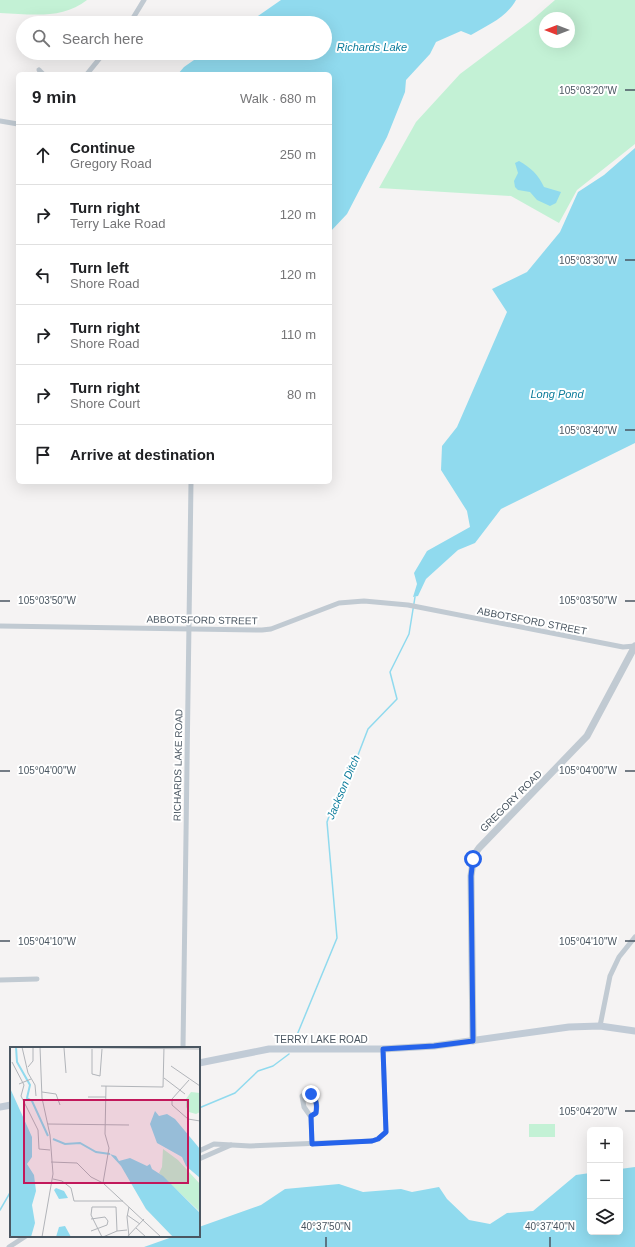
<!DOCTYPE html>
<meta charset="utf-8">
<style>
:root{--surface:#fff;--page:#f2f2f2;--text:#202124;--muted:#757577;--line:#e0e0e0}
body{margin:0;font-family:Arial,sans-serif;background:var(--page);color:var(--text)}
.controls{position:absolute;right:12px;bottom:12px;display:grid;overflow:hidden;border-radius:6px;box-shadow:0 4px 16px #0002}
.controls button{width:36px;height:36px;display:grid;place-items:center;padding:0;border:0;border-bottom:1px solid var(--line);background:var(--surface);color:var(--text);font:20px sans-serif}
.compass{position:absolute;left:539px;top:12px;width:36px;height:36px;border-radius:50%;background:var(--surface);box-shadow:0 4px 16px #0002;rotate:270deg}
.stop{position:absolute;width:12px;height:12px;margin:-9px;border:3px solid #2563eb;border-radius:50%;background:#fff}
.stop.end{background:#2563eb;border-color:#fff;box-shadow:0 1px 4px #0008}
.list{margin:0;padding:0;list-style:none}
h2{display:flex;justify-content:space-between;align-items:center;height:52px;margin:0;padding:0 16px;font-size:17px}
h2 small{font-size:13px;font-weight:400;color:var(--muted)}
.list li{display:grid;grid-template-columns:26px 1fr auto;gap:12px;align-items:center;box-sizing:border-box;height:60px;padding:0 16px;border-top:1px solid var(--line)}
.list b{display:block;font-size:15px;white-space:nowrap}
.list p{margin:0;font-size:13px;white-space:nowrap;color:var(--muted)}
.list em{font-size:13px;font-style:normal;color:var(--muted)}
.icon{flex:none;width:22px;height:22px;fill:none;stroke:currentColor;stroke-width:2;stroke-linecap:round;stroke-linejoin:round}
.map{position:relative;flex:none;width:635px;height:1247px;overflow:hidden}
.search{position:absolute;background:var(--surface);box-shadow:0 4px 16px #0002;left:16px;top:16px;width:316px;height:44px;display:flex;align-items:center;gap:10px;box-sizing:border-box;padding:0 14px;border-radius:22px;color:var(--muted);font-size:15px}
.panel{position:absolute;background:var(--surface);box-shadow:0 4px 16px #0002;left:16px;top:72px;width:316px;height:412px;border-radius:6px}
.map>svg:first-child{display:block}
.green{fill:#c3f1d5;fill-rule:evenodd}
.water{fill:#90daee}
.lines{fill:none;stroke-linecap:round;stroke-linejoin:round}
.stream{stroke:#90daee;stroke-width:1.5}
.minor{stroke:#c1cad2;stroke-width:5}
.tertiary{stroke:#c1cad2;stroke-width:7}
.secondary{stroke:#c1cbd6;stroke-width:7}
.route{stroke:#2563eb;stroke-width:5}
.ticks{fill:none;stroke:#4a5661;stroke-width:1.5}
.labels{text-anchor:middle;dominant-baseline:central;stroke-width:4;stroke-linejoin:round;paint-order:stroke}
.street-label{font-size:10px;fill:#4a5661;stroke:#fff}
.water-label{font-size:11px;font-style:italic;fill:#0c7c9b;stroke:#fff}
.inset-river{fill:none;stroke:#90daee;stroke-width:2}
.inset-road{fill:none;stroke:#b1b4b9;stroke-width:1}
.view{fill:#c2185b;fill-opacity:0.15;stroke:#c2185b;stroke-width:2}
.inset-edge{fill:none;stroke:#4a5661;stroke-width:2}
.ticks-label{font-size:10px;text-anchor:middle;fill:#4a5661;stroke:#fff;stroke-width:4;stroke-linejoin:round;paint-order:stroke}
</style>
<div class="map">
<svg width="635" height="1247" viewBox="0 0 635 1247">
<rect width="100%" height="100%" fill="#f5f3f3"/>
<!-- green -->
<g class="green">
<path d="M0,0H87C62,20 30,14 0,13Z"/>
<path d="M555,0H635V144L577,190L559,223L511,196L379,188L416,122L460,74L532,20ZM545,18H569V42H545Z"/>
<rect x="529" y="1124" width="26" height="13"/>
</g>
<!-- water -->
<g class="water">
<path d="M281,0H516C506,18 488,25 471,35L461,31L436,42L430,54L406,80L405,92L387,137L347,214L330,232V74H178L184,67L204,53H325V23H248Z"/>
<polygon points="635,148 635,443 501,509 475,543 458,550 426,579 418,596 413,597 417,584 414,573 427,551 470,527 467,511 441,470 442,446 457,427 507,312 492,289 527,272 560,232 578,192 604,175"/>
<path d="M519,161C531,168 538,174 544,187L561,192L556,203L550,206L537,200L530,192L518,190L515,187L514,181L518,173L515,163Z"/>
<polygon points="635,1167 635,1247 144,1247 175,1236 199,1236 199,1227 261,1205 285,1189 339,1184 363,1192 401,1189 412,1192 439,1187 447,1199 469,1220 490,1224 507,1213 533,1211 576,1175 590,1173 590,1232 620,1232 620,1169"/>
</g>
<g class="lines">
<!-- stream -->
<g class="stream">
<polyline points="297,1035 337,938 327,822 335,800 358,755 368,729 397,699 390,672 409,634 415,597"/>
<polyline points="199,1108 235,1093 258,1071 273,1066 289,1054"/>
<polyline points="0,1210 11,1191"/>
</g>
<!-- minor -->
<g class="minor">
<polyline points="130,23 144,0"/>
<polyline points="39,70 43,74"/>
<polyline points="87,74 104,53"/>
<polyline points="0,121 18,124"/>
<polyline points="0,626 262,630 271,629 339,603 364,601 408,605 623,647 635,646"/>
<polyline points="0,980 37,979"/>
<polyline points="600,1026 610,976 619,957 635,937"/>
<polyline points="183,1048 191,482"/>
<path d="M311,1117L304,1107L302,1096L306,1094C317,1095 318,1104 316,1113L311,1116V1117L312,1144"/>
<polyline points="199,1151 214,1144 250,1146 372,1141 378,1139 386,1132 383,1049"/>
<polyline points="199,1159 231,1145"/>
<polyline points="9,1247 26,1236"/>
</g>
<!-- tertiary -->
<polyline class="tertiary" points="473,1041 471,876 474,855 479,848 587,736 635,646"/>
<!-- secondary -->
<g class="secondary">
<polyline points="199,1063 269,1049 383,1049 434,1046 569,1027 600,1026 635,1031"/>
<polyline points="0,1107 11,1105"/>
</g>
</g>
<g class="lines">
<!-- route -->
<path class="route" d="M311,1094C317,1101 317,1105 316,1113L311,1116L312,1144L372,1141L378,1139L386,1132L383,1049L434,1046L473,1041L471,876L473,859"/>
</g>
<!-- ticks -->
<path class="ticks" d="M625,90H635M625,260H635M625,430H635M0,601H10M625,601H635M0,771H10M625,771H635M0,941H10M625,941H635M625,1111H635M326,1237V1247M550,1237V1247"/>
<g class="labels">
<!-- street labels -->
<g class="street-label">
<text transform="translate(202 620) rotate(1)">ABBOTSFORD STREET</text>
<text transform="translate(532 621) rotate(11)">ABBOTSFORD STREET</text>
<text transform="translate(178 765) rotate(-89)">RICHARDS LAKE ROAD</text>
<text transform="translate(511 801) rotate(-45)">GREGORY ROAD</text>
<text x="321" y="1039">TERRY LAKE ROAD</text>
</g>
<!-- water labels -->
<g class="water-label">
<text x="372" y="47">Richards Lake</text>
<text x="557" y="394">Long Pond</text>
<text transform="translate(343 787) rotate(-67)">Jackson Ditch</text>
</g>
</g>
<!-- overview -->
<g transform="translate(10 1047)">
<rect width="190" height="190" fill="#f5f3f3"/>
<path d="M181,45L190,46V65L186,67L179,65L176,60V52ZM153,102L168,113L190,137V165L149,126L152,120Z" fill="#c3f1d5"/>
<path d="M0,41L22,90V110L17,117L24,128L26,144L22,158L25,176L21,190H0ZM145,64L149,69L157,67L165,72L190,102V131L176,119L172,110L147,96L140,77ZM100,107L106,109L109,114L120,111L137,119L140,117L142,122L153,129L190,166V190H163L136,162L111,119ZM46,141L54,144L58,151L49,152L44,143ZM55,179L61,190H46L49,180Z" fill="#90daee"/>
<path class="inset-river" d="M6,0L7,15L20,38L17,51L22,54L38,89M43,92L55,97L70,96L86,105L100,107"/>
<path class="inset-road" d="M10,0L190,2M12,0L18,26L25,38L26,49M30,0L32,51L40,88L43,127L32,190M54,1L56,26M82,2V27L90,29L92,2M2,15L14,38L11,49L28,83M161,19L190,39M18,20L23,14V1M154,31L175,47M9,37L21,32M91,39L153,40L154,0M32,45L46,47L50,58M78,50H96M162,58L178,72L190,74M162,58V52L179,33M38,77L119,78M28,83L29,102L40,103M41,115L67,116L81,130L93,136L151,190M43,132L52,134L61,141L64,154H113M93,136L99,101L95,87L96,39M119,160L117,170L119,190M117,168L130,177M126,181L136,190M81,184L97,178L98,174L95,170L81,172M92,190L81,168L82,160H106L107,184M93,190L107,184L117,183M117,190L134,172"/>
<path class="view" d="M14,53H178V136H14Z"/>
<rect width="190" height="190" class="inset-edge"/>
</g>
<g class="ticks-label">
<text x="588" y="94">105°03'20"W</text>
<text x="588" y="264">105°03'30"W</text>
<text x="588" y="434">105°03'40"W</text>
<text x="588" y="604">105°03'50"W</text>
<text x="47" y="604">105°03'50"W</text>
<text x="588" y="774">105°04'00"W</text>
<text x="47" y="774">105°04'00"W</text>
<text x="47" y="945">105°04'10"W</text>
<text x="588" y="945">105°04'10"W</text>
<text x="588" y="1115">105°04'20"W</text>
<text x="326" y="1230">40°37'50"N</text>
<text x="550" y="1230">40°37'40"N</text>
</g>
</svg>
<div class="controls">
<button>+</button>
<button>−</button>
<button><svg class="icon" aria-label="layers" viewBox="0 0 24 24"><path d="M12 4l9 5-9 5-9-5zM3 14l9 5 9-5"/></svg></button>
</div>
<svg class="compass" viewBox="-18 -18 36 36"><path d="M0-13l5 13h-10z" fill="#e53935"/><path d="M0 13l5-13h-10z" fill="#757577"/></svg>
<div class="stop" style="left:473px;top:859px"></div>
<div class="stop end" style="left:311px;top:1094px"></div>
<div class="search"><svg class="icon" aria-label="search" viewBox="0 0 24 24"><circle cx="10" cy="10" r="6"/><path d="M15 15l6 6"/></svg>Search here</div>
<section class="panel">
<h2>9 min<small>Walk · 680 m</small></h2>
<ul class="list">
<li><svg class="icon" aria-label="ahead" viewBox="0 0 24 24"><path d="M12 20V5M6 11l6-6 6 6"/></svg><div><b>Continue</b><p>Gregory Road</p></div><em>250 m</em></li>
<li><svg class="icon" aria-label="right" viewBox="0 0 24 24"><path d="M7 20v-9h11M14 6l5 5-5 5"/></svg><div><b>Turn right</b><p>Terry Lake Road</p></div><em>120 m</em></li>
<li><svg class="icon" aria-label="left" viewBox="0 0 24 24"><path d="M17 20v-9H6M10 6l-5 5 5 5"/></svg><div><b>Turn left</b><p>Shore Road</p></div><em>120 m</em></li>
<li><svg class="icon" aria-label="right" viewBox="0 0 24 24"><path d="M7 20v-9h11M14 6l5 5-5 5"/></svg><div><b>Turn right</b><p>Shore Road</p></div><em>110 m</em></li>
<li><svg class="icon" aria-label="right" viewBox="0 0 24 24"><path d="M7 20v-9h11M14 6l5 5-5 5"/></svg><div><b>Turn right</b><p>Shore Court</p></div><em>80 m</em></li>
<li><svg class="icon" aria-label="arrive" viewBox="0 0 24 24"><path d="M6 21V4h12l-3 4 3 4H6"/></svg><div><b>Arrive at destination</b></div></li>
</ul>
</section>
</div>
